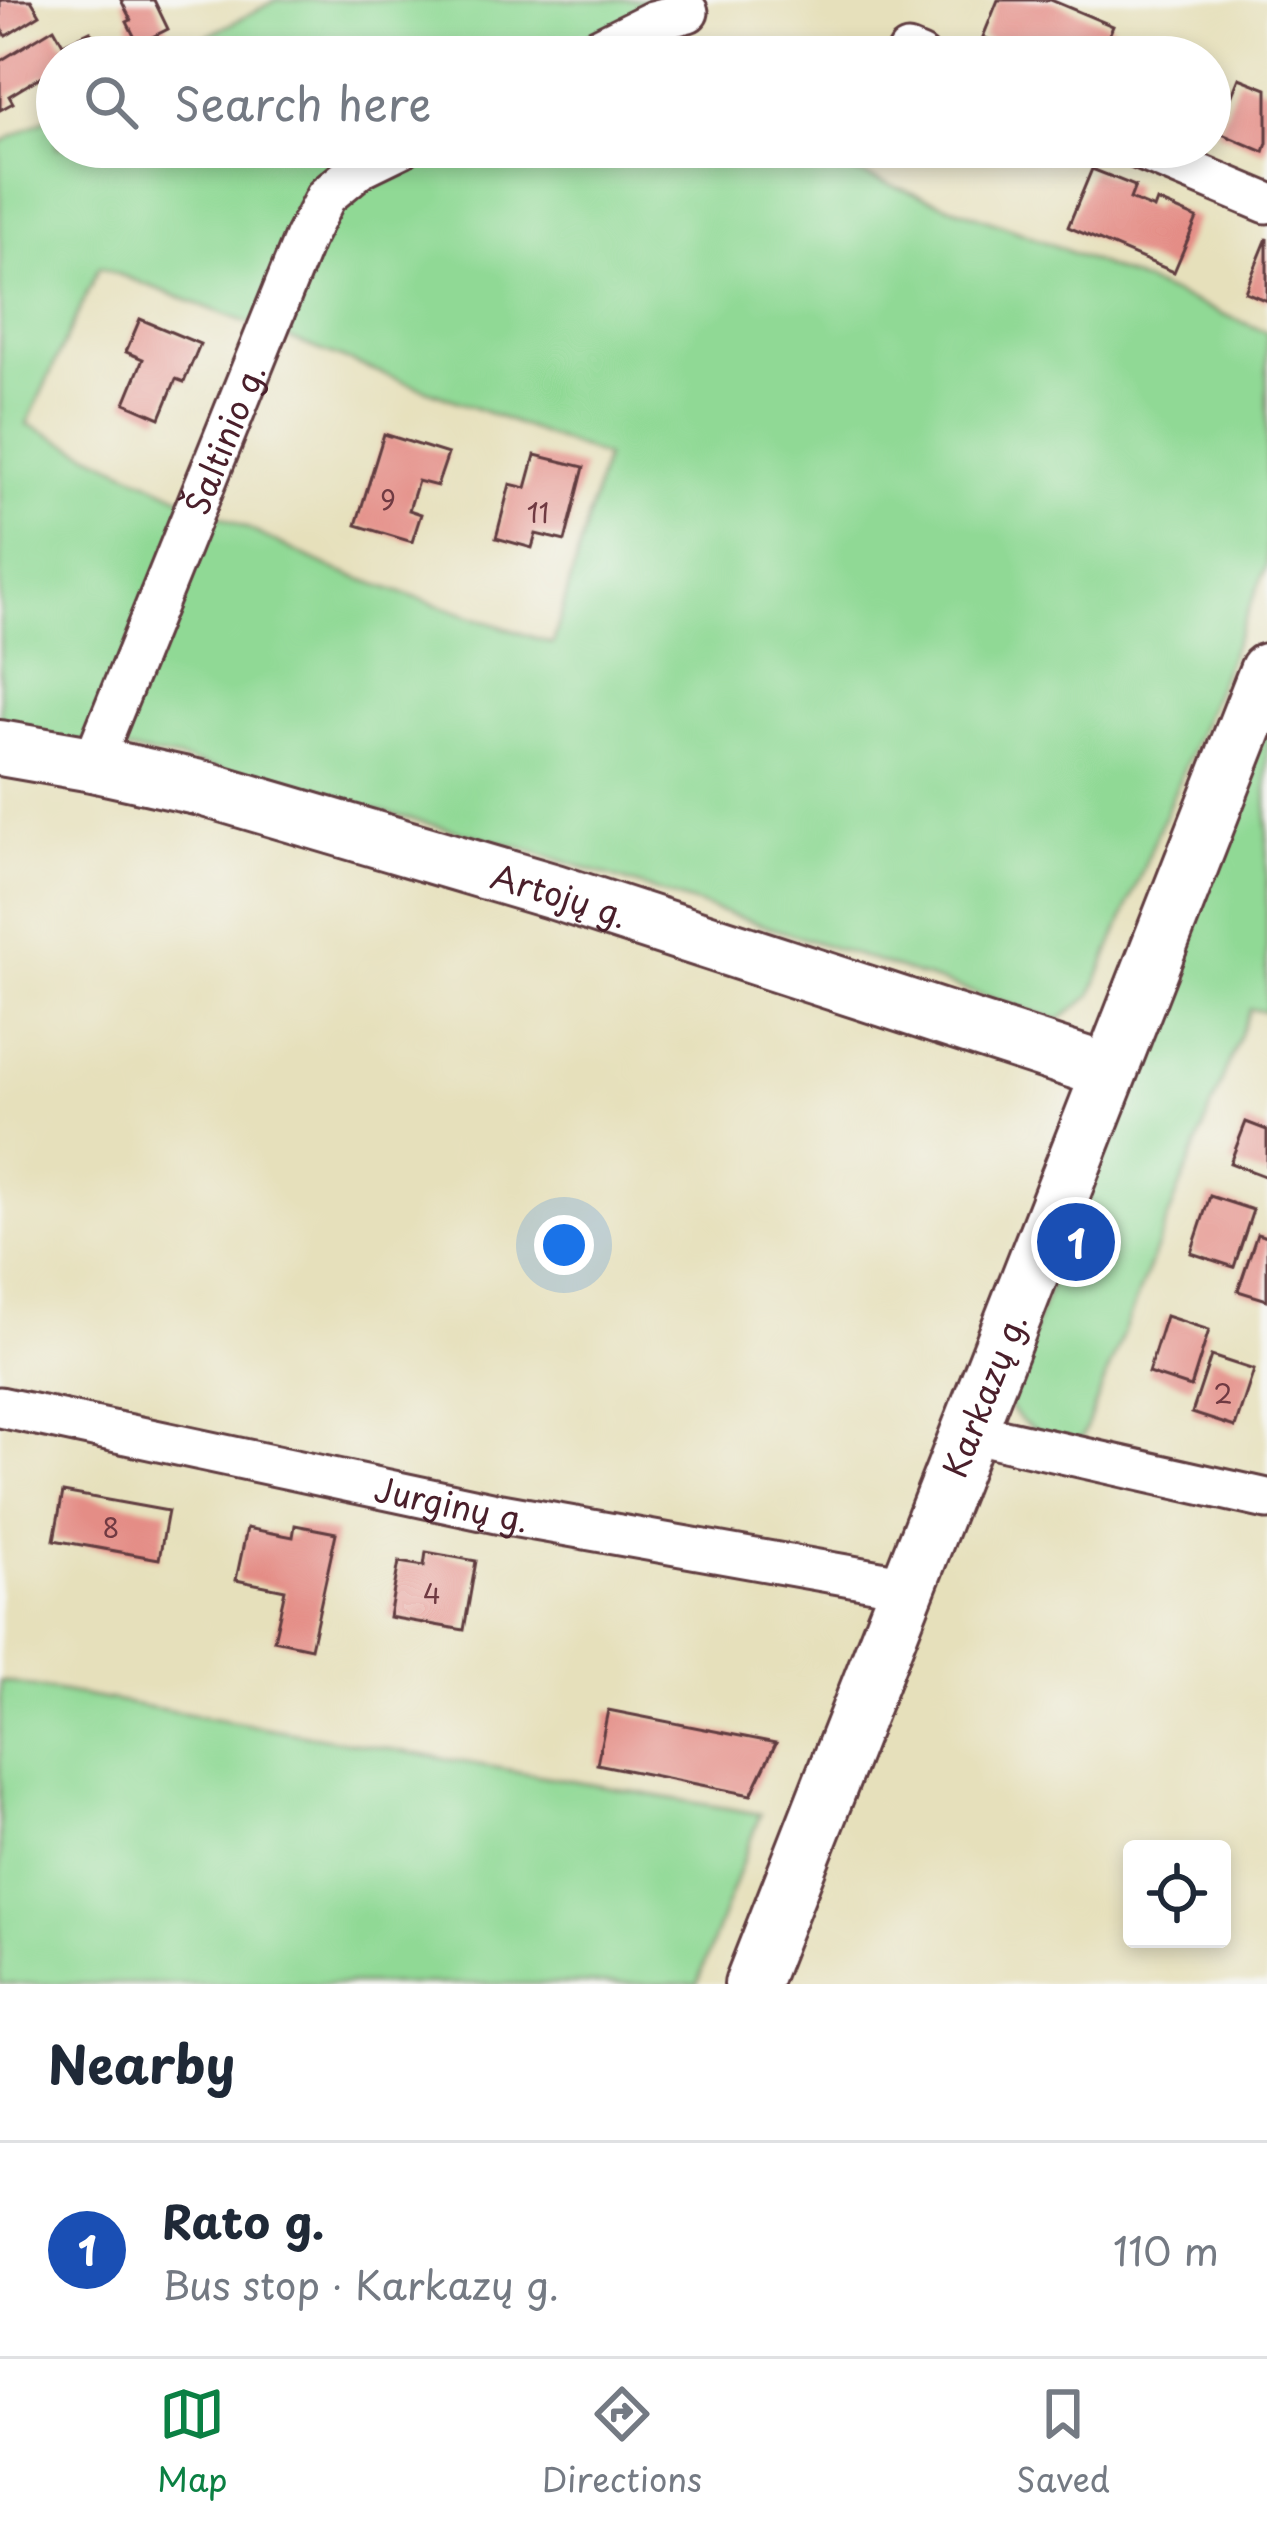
<!DOCTYPE html>
<meta charset="utf-8">
<style>
:root{--surface:#fff;--page:#f2f2f3;--text:#1f2937;--muted:#747a83;--line:#e0e1e3;--accent:#0b8043}
body{margin:0;font-family:"Playpen Sans",sans-serif;background:var(--page);color:var(--text)}
.controls{position:absolute;right:36px;bottom:36px;display:grid;overflow:hidden;border-radius:12px;box-shadow:0 6px 18px #0003}
.controls button{width:108px;height:108px;display:grid;place-items:center;padding:0;border:0;border-bottom:3px solid var(--line);background:var(--surface);color:var(--text);font:60px sans-serif}
.you{position:absolute;left:564px;top:1245px;width:42px;height:42px;margin:-30px;border:9px solid #fff;border-radius:50%;background:#1a73e8;box-shadow:0 0 0 18px #1a73e833}
.badge{display:grid;place-items:center;width:78px;height:78px;border-radius:50%;background:var(--accent);color:#fff;font-size:39px;font-weight:700}
.pin{position:absolute;translate:-50% -50%;border:6px solid #fff;box-shadow:0 3px 12px #0006}
.list{margin:0;padding:0;list-style:none}
h2{display:flex;justify-content:space-between;align-items:center;height:156px;margin:0;padding:0 48px;font-size:51px}
h2 small{font-size:39px;font-weight:400;color:var(--muted)}
.list li{display:grid;grid-template-columns:78px 1fr auto;gap:36px;align-items:center;box-sizing:border-box;height:216px;padding:0 48px;border-top:3px solid var(--line)}
.list b{display:block;font-size:45px;white-space:nowrap}
.list p{margin:0;font-size:39px;white-space:nowrap;color:var(--muted)}
.list em{font-size:39px;font-style:normal;color:var(--muted)}
.icon{flex:none;width:66px;height:66px;fill:none;stroke:currentColor;stroke-width:2;stroke-linecap:round;stroke-linejoin:round}
.map{position:relative;flex:none;width:1267px;height:1984px;overflow:hidden}
.search{position:absolute;background:var(--surface);box-shadow:0 6px 18px #0003;left:36px;right:36px;top:36px;height:132px;display:flex;align-items:center;gap:30px;box-sizing:border-box;padding:0 42px;border-radius:66px;color:var(--muted);font-size:45px}
.sheet{height:372px;background:var(--surface)}
nav{display:flex;justify-content:space-around;align-items:center;box-sizing:border-box;height:168px;border-top:3px solid var(--line);background:var(--surface);font-size:33px;color:var(--muted)}
nav a{display:grid;justify-items:center;gap:6px}
nav .on{color:var(--accent)}
.map>svg:first-child{display:block}
.green{fill:#90d995;stroke:#6d7c60;stroke-width:3;fill-rule:evenodd}
.building{fill:#e48d86}
.lines{fill:none;stroke-linecap:round;stroke-linejoin:round}
.street-casing{stroke:#613c41;stroke-width:45}
.secondary-casing{stroke:#613c41;stroke-width:60}
.street{stroke:#fff;stroke-width:39}
.secondary{stroke:#fff;stroke-width:54}
.labels{text-anchor:middle;dominant-baseline:central;stroke-width:9;stroke-linejoin:round;paint-order:stroke}
.number-label{font-size:27px;fill:#703a42}
.street-label{font-size:33px;fill:#4a1f2b;stroke:#f6f6f2}
</style>
<div class="map">
<svg width="1267" height="1984" viewBox="0 0 1267 1984">
<rect width="100%" height="100%" fill="#f6f6f2"/>
<filter id="ink" filterUnits="userSpaceOnUse"><feTurbulence type="fractalNoise" baseFrequency=".00833" numOctaves="2"/><feDisplacementMap in="SourceGraphic" scale="24" xChannelSelector="R" yChannelSelector="G"/><feConvolveMatrix kernelMatrix="1 2 1 2 8 2 1 2 1" color-interpolation-filters="sRGB"/></filter>
<filter id="wash" filterUnits="userSpaceOnUse"><feTurbulence type="fractalNoise" baseFrequency=".004" numOctaves="4" result="noise"/><feDisplacementMap in="SourceGraphic" scale="48" xChannelSelector="R" yChannelSelector="G"/><feGaussianBlur stdDeviation="2.7" result="paint"/><feColorMatrix in="noise" values="0 0 0 0 0 0 0 0 0 0 0 0 0 0 0 0 0 1.4 0 .05"/><feComposite in="paint" operator="in"/></filter>
<g filter="url(#wash)">
<rect width="100%" height="100%" fill="#e6e0bb"/>
<!-- green -->
<g class="green">
<polygon points="277,0 648,0 650,4 632,10 657,57 167,57"/>
<path d="M57,113V147H785L1016,230L1267,332V565L1091,996L1059,1020L522,848L179,759L0,730V143ZM99,267L605,457L553,644L337,571L27,424Z"/>
<path d="M1267,715V1012L1250,1009L1079,1446C1050,1435 1019,1432 1007,1400Z"/>
<polygon points="0,1681 760,1814 697,1984 0,1984"/>
</g>
<g id="blocks">
<!-- building -->
<g class="building">
<polygon points="0,0 31,0 40,15 6,36 0,25"/>
<polygon points="121,0 154,0 168,29 138,44 127,22 131,20"/>
<polygon points="998,0 1051,0 1113,26 1100,57 1029,57 983,37"/>
<polygon points="54,28 63,44 90,31 103,57 57,57 57,75 48,81 44,75 9,96 13,103 0,110 0,61"/>
<polygon points="1239,78 1267,89 1267,143 1264,152 1217,132"/>
<polygon points="1092,169 1135,186 1130,199 1154,209 1157,201 1197,218 1174,272 1068,227"/>
<polygon points="1267,238 1267,301 1245,292"/>
<polygon points="140,319 200,344 184,382 176,379 160,418 125,403 143,359 126,352"/>
<polygon points="384,434 448,454 437,486 418,481 409,510 421,514 412,542 356,525"/>
<polygon points="535,455 584,467 565,541 536,534 532,548 496,538 510,484 526,488"/>
<polygon points="1246,1122 1267,1130 1267,1177 1230,1163"/>
<polygon points="1210,1196 1253,1210 1234,1267 1191,1253"/>
<polygon points="1257,1234 1267,1237 1267,1300 1238,1291"/>
<polygon points="1166,1316 1209,1330 1191,1387 1148,1373"/>
<polygon points="1211,1356 1254,1370 1235,1427 1192,1413"/>
<polygon points="63,1492 168,1511 159,1559 54,1540"/>
<polygon points="295,1525 336,1533 311,1648 274,1640 285,1590 236,1580 247,1528 293,1537"/>
<polygon points="426,1552 476,1561 464,1630 389,1617 399,1562 424,1566"/>
<polygon points="608,1710 776,1743 751,1795 597,1764"/>
</g>
</g>
</g>
<g filter="url(#ink)">
<use href="#blocks" fill-opacity="0" stroke="#613c41" stroke-width="3"/>
<g class="lines">
<!-- street casing -->
<g class="street-casing">
<g id="street">
<polyline points="908,52 920,57"/>
<polyline points="581,57 653,21 688,12"/>
<polyline points="1134,147 1267,203"/>
<path id="s1" d="M92,764L304,239L326,196L361,167L402,147"/>
<path id="s2" d="M0,1407L501,1514L908,1586"/>
<polyline points="969,1432 1267,1499"/>
</g>
</g>
<!-- secondary casing -->
<g class="secondary-casing">
<g id="secondary">
<path id="s3" d="M0,748L92,764L205,789L555,892L1109,1072"/>
<path id="s4" d="M752,1984L1267,671"/>
</g>
</g>
<!-- street -->
<use href="#street" class="street"/>
<!-- secondary -->
<use href="#secondary" class="secondary"/>
</g>
</g>
<g class="labels">
<!-- number labels -->
<g class="number-label">
<text x="388" y="498">9</text>
<text x="538" y="511">11</text>
<text x="1223" y="1392">2</text>
<text x="111" y="1526">8</text>
<text x="432" y="1592">4</text>
</g>
<!-- street labels -->
<g class="street-label">
<text stroke="none"><textPath href="#s1" startOffset="351">Šaltinio g.</textPath></text>
<text stroke="none"><textPath href="#s3" startOffset="579">Artojų g.</textPath></text>
<text stroke="none"><textPath href="#s4" startOffset="633">Karkazų g.</textPath></text>
<text stroke="none"><textPath href="#s2" startOffset="462">Jurginų g.</textPath></text>
</g>
</g>
</svg>
<div class="controls">
<button><svg class="icon" aria-label="locate" viewBox="0 0 24 24"><circle cx="12" cy="12" r="6"/><path d="M12 2v4M12 18v4M2 12h4M18 12h4"/></svg></button>
</div>
<div class="you"></div>
<div class="pin badge" style="left:1076px;top:1242px;background:#1a4fb4">1</div>
<div class="search"><svg class="icon" aria-label="search" viewBox="0 0 24 24"><circle cx="10" cy="10" r="6"/><path d="M15 15l6 6"/></svg>Search here</div>
</div>
<section class="sheet">
<h2>Nearby<small></small></h2>
<ul class="list">
<li><span class="badge" style="background:#1a4fb4">1</span><div><b>Rato g.</b><p>Bus stop · Karkazų g.</p></div><em>110 m</em></li>
</ul>
</section>
<nav>
<a class="on"><svg class="icon" aria-label="map" viewBox="0 0 24 24"><path d="M3 6l6-2 6 2 6-2v14l-6 2-6-2-6 2zM9 4v14M15 6v14"/></svg>Map</a>
<a><svg class="icon" aria-label="directions" viewBox="0 0 24 24"><path d="M12 3l9 9-9 9-9-9zM9 14v-3h6M13 9l2 2-2 2"/></svg>Directions</a>
<a><svg class="icon" aria-label="saved" viewBox="0 0 24 24"><path d="M7 4h10v16l-5-4-5 4z"/></svg>Saved</a>
</nav>
